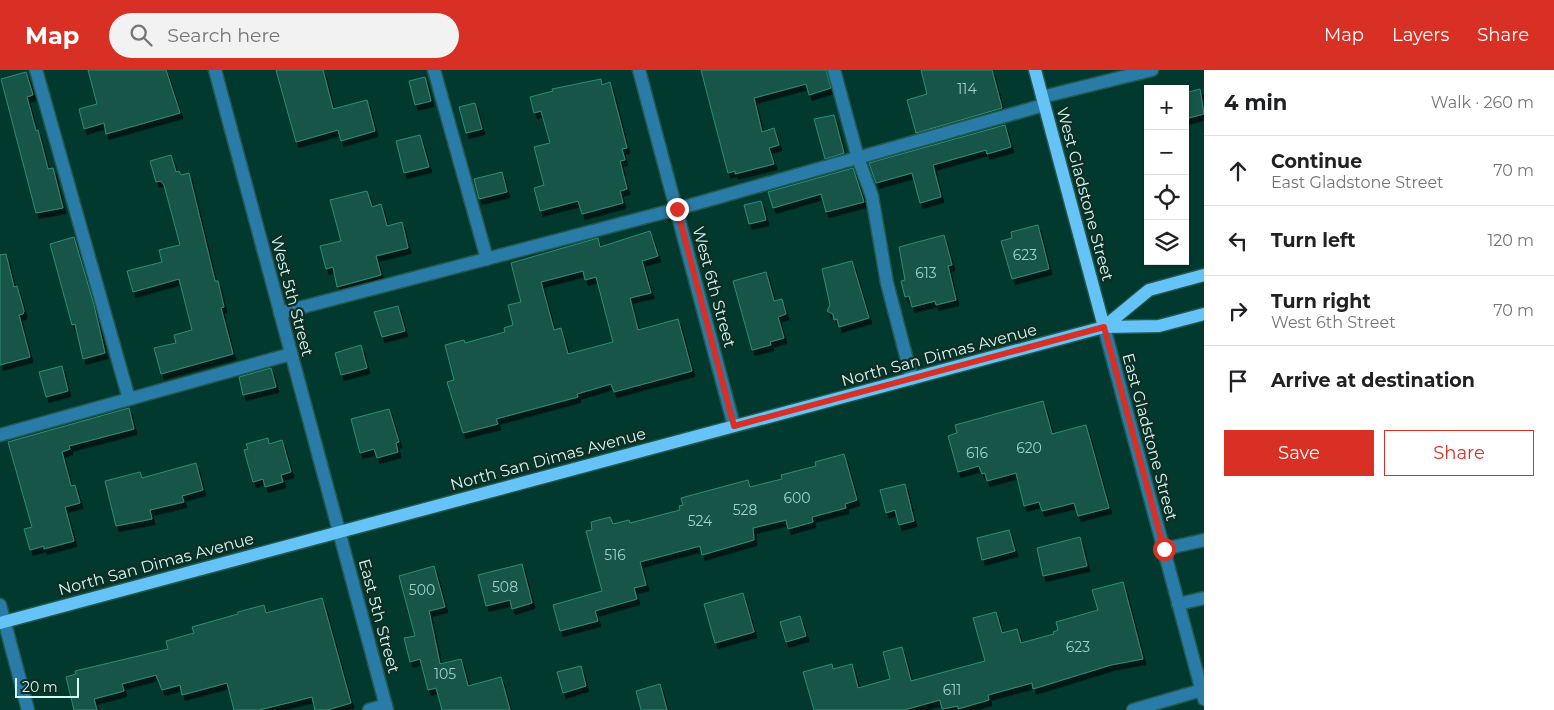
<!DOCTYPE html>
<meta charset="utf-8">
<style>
:root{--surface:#fff;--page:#f2f2f2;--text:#202124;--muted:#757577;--line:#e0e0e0;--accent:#d93025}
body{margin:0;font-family:Montserrat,sans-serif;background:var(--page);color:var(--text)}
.controls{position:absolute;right:15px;top:15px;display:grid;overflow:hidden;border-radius:0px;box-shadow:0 1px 4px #0004}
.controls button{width:45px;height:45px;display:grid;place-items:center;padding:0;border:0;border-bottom:1px solid var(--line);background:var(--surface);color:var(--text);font:25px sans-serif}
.scale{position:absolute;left:15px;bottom:12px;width:64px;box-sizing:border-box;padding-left:5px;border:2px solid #cffaed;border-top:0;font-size:14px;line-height:18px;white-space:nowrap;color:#cffaed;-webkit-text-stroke:4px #0f2c25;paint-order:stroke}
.stop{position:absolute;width:15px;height:15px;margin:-11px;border:4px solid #d93025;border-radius:50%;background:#fff}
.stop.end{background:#d93025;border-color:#fff;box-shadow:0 1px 5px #0008}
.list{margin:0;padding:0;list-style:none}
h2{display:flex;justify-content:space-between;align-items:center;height:65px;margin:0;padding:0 20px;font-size:21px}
h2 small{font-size:16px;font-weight:400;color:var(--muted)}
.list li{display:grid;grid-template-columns:32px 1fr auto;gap:15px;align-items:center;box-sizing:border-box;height:70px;padding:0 20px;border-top:1px solid var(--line)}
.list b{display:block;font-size:19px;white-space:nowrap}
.list p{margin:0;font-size:16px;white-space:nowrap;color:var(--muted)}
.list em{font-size:16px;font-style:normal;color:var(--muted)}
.actions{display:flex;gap:10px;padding:15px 20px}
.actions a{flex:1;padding:11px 0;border:1px solid var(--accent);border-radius:0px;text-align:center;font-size:18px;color:var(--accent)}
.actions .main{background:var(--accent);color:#fff}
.icon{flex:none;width:28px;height:28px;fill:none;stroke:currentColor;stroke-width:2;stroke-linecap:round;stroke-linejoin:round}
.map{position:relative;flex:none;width:1204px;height:640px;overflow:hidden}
header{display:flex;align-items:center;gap:30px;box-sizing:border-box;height:70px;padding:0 25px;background:var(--accent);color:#fff}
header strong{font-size:24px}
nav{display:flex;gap:28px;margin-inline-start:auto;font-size:18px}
.search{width:350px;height:45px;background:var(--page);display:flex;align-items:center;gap:12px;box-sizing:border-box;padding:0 18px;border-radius:28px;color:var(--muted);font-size:19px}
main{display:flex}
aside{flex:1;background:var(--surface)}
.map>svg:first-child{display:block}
.building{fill:#145547;stroke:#2d8d79;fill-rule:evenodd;filter:url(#shadow)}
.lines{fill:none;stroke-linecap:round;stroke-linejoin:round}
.minor-casing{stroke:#23584d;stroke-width:15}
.major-casing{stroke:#23584d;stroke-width:15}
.minor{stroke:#297ca8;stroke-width:12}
.major{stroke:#65c3f7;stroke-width:12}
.route{stroke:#d93025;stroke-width:6}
.labels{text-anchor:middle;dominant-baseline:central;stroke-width:4.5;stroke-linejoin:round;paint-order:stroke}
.number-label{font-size:14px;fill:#a0d1c4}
.street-label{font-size:16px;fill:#cffaed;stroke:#0f2c25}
</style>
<header>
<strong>Map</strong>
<div class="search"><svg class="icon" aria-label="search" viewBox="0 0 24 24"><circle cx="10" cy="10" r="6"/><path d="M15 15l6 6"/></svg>Search here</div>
<nav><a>Map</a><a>Layers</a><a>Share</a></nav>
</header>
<main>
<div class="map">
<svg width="1204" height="640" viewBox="0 0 1204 640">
<defs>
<filter id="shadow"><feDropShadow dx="3" dy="5.5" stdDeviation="0" flood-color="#0009"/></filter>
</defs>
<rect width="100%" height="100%" fill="#02392f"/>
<!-- building -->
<g class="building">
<polygon points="88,0 166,0 180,43 106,64 104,53 84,59 79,39 97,34"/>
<polygon points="276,0 323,0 333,39 367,30 375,61 341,71 338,60 296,72"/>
<polygon points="701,0 826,0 831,18 809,25 806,14 754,28 762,62 774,58 779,75 769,78 774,94 735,104 735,101 728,103 726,96"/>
<polygon points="921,0 992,0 1002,38 916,63 907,30 927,24"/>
<polygon points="26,2 33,25 27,27 36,61 38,60 48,99 53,98 63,138 36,143 1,9"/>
<polygon points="425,7 431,31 415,35 409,11"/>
<polygon points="601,9 602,15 610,12 627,78 622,79 625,90 620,91 627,119 620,121 623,133 582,144 578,131 540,141 534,118 544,115 534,77 550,73 541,41 534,43 530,27 553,21 552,19"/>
<polygon points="1200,19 1204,44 1185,49 1185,23"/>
<polygon points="475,33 482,59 466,63 459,37"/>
<polygon points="834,45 844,83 825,89 814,49"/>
<polygon points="1005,55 1011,77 987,84 986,80 933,95 941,127 937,128 920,133 912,103 876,113 869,93"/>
<polygon points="420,65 429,97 404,103 396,71"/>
<polygon points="171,85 176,102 179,101 181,105 189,103 215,211 218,211 224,237 221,238 233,284 161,304 154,278 176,273 174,265 192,260 179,209 133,222 127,201 162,192 159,180 180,175 164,115 161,111 156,112 150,91"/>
<polygon points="853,98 864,132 826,142 821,124 773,138 768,122"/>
<polygon points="502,102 507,122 479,129 474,109"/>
<polygon points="367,121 372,137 381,134 387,156 402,152 408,178 376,186 381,205 337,217 333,197 326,199 320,176 341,171 330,130"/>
<polygon points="761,131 766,150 749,154 744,135"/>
<polygon points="1038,155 1049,199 1012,209 1001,171 1012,168 1011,162"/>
<path d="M650,161L658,186L642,191L651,223L630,228L638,260L678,249L692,301L614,322L611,314L577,324L578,327L496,349L498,354L463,363L447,312L454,310L445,275L464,270L465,273L505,262L504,258L513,255L508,235L521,232L511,193L598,168L600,177ZM583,201L585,210L596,207L613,272L568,284L561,258L554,260L541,212Z"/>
<polygon points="944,165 952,195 948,196 956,230 936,235 935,231 912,237 909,226 905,227 901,211 905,210 899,177"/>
<polygon points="74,167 94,235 105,283 83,289 75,254 72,255 50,174"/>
<polygon points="6,184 14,217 17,216 24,241 23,244 19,245 30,287 0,295 0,185"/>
<polygon points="852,191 869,248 839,257 837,249 834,250 833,244 827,241 830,235 822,199"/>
<polygon points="766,202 774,231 782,229 786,244 778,247 784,268 770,272 771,275 752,280 733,211"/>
<polygon points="398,236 405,261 382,267 374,242"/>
<polygon points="361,275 367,298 341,305 335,283"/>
<polygon points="62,296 68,321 46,327 39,302"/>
<polygon points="271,298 276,317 243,325 239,307"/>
<polygon points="1043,331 1052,364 1086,355 1109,438 1078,446 1074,433 1042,441 1039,432 1024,436 1016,403 987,411 985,403 982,404 979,396 958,402 948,366 957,363 955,355"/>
<polygon points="129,338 134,359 69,376 70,379 62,382 71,416 75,415 80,433 65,437 74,471 44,479 44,476 30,480 24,459 32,457 8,372"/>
<polygon points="389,339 399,372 396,373 398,382 377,388 374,379 360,383 351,349"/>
<polygon points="268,368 269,374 282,370 291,402 281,405 283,412 265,417 263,409 253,412 244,380 248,379 246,374"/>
<polygon points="844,384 857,430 845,434 846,438 812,447 813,452 788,459 786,450 753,458 754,470 702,485 700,476 640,492 646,515 634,518 637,529 595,541 598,551 560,561 553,535 602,521 586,461 592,460 591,452 610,447 613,454 629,450 630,453 680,440 679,436 683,435 681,428 748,410 750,417 782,409 781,405 816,396 815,392"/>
<polygon points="196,393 203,420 182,426 184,432 150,440 152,449 116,456 105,411 140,402 142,408"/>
<polygon points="905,414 914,451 899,455 895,440 886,443 880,420"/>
<polygon points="1009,460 1015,481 982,490 977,468"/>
<polygon points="1080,467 1087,496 1043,506 1037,478"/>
<polygon points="522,494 532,533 512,539 510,530 486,536 478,505"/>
<polygon points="434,496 445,537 429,541 440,594 461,589 468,616 501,607 510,640 442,640 436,618 428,620 420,589 410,592 404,568 415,566 399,506"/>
<polygon points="1123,512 1143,589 1111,595 1033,619 1032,613 988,625 989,630 958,639 958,636 942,639 940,630 904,640 814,640 803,602 832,594 833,599 852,594 858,618 890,609 883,582 902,577 911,611 985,591 973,548 996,542 1002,563 1017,559 1021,573 1054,564 1053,562 1058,560 1056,552 1098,540 1092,520"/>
<polygon points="743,523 754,562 715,573 704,534"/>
<polygon points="322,528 351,633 327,640 315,640 312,627 259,640 234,640 227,613 182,625 180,615 162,620 156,605 122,614 124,621 94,629 97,640 74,640 66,607 76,604 75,601 168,579 166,571 194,563 192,557 238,544 238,542 264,535 266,543"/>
<polygon points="800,546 806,566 786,572 780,552"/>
<polygon points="581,596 586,616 563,623 557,602"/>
<polygon points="660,614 667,640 641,640 636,621"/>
</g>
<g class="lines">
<!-- minor casing -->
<g class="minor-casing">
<g id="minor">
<polyline points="36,0 129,329"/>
<polyline points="215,0 387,640"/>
<polyline points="434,0 487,189"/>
<polyline points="639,0 734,356"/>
<polyline points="834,0 858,88 872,126 887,213 912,309"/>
<polyline points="1042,27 1152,0"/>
<polyline points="280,243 677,139 1044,35"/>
<polyline points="1104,257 1204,629"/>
<polyline points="0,365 291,284"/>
<polyline points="1164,479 1204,470"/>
<polyline points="1178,534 1204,528"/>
<polyline points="0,535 28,640"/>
<polyline points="369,640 386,635"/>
<polyline points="1133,640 1202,620"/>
</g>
</g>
<!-- major casing -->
<g class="major-casing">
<g id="major">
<polyline points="1035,0 1104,257"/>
<polyline points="1104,257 1149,220 1204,205"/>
<polyline points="0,553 1104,257 1159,256 1204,244"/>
</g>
</g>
<!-- minor -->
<use href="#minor" class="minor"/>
<!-- major -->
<use href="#major" class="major"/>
</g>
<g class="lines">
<!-- route -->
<polyline class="route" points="677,139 734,356 1104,257 1164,479"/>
</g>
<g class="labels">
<!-- number labels -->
<g class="number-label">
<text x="967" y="19">114</text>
<text x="1025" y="185">623</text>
<text x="926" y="203">613</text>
<text x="1029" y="378">620</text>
<text x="977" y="383">616</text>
<text x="797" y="428">600</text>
<text x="745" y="440">528</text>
<text x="700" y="451">524</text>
<text x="615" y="485">516</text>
<text x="505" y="517">508</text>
<text x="422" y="520">500</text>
<text x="1078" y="577">623</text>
<text x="445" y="604">105</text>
<text x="952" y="620">611</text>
</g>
<!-- street labels -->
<g class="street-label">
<text transform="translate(1085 124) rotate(75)">West Gladstone Street</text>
<text transform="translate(714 217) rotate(75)">West 6th Street</text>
<text transform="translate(292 226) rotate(75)">West 5th Street</text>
<text transform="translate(939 285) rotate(-15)">North San Dimas Avenue</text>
<text transform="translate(1150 367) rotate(75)">East Gladstone Street</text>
<text transform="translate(548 389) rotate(-15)">North San Dimas Avenue</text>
<text transform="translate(156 494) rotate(-15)">North San Dimas Avenue</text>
<text transform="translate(379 546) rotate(75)">East 5th Street</text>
</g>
</g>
</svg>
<div class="controls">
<button>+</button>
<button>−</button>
<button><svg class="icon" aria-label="locate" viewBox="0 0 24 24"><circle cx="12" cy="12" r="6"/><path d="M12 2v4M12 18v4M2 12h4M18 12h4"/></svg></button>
<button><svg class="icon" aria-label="layers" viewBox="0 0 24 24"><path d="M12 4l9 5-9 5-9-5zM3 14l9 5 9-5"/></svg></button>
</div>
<div class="scale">20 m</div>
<div class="stop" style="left:1164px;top:479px"></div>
<div class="stop end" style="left:677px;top:139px"></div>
</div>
<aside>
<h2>4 min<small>Walk · 260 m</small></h2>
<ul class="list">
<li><svg class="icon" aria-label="ahead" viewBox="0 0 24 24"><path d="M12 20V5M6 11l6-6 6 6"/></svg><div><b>Continue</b><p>East Gladstone Street</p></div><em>70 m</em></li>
<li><svg class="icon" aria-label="left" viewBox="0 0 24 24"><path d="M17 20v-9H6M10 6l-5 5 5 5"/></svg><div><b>Turn left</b></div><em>120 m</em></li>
<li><svg class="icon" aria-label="right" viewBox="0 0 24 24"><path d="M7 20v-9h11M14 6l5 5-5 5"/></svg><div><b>Turn right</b><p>West 6th Street</p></div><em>70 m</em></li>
<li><svg class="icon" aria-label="arrive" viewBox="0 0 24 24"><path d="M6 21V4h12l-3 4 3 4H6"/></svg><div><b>Arrive at destination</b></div></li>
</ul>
<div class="actions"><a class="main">Save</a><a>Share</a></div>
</aside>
</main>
